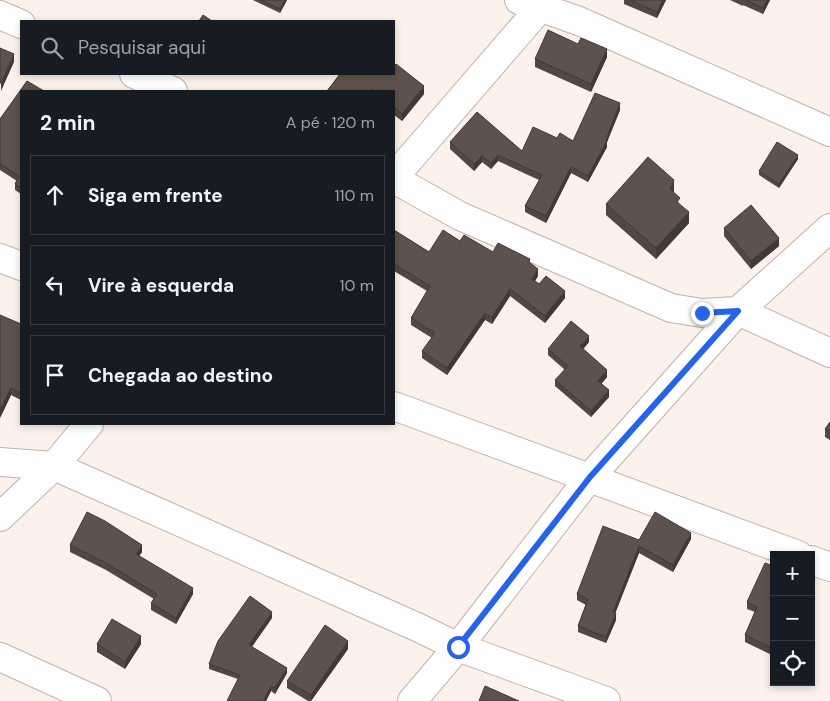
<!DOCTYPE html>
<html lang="pt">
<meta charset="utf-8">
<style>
:root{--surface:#171b24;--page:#242831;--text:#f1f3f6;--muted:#9ea1a6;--line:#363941}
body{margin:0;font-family:"DM Sans",sans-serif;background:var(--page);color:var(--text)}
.controls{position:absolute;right:15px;bottom:15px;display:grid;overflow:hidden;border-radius:0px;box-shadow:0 2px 8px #0003}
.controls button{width:45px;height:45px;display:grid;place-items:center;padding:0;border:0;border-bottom:1px solid var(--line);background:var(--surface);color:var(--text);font:25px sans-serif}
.stop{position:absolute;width:15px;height:15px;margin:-11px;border:4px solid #2563eb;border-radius:50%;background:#fff}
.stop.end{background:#2563eb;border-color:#fff;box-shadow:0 1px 5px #0008}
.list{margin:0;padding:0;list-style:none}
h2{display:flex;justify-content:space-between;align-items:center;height:65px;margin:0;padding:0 20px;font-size:21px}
h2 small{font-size:16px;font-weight:400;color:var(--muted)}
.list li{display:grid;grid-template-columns:32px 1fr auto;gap:15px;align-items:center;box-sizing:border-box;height:80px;margin:0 10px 10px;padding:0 10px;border:1px solid var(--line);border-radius:0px}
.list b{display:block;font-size:19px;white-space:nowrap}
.list em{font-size:16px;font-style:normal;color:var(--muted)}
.icon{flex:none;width:28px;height:28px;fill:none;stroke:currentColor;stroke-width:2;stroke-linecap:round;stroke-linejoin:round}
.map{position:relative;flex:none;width:830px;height:701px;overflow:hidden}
.search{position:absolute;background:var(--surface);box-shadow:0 2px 8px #0003;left:20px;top:20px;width:375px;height:55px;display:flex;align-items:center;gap:12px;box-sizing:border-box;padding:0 18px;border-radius:0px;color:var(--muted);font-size:19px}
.panel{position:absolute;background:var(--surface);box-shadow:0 2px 8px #0003;left:20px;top:90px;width:375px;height:335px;border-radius:0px}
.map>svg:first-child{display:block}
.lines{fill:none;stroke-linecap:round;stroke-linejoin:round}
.street-casing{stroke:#c1b2ab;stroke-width:30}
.street{stroke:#fff;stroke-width:28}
.wall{fill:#524741}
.shaded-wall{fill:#423935}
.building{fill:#5f524c;stroke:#423935}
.route{stroke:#2563eb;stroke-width:6}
</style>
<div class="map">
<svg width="830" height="701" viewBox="0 0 830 701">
<rect width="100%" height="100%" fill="#fdf1eb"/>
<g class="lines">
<!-- street casing -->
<g class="street-casing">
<g id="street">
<polyline points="519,0 579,21 830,132"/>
<polyline points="0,15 21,24"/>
<polyline points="134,74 173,91"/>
<polyline points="394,177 540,8"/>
<polyline points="394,179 460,216 671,308 702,313 738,311 830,353"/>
<polyline points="0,258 21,266"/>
<polyline points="394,406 798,555"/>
<polyline points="0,462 54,466 417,627 458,647 606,701"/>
<polyline points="0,517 54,466 89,424"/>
<polyline points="811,560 830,567"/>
<polyline points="0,657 97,701"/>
<polyline points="412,701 458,647 590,477 738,311 830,228"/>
</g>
</g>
<!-- street -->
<use href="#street" class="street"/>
</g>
<!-- wall -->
<g class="wall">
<polygon points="253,0 287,0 280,13"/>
<polygon points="624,0 666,0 657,18 624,4"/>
<polygon points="730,0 770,0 763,14 743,5 743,6"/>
<polygon points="607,57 591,92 535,67 535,59"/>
<polygon points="340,74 424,94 402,121 394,115 394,91 327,91"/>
<polygon points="21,91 21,194 15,190 15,184 17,181 0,170 0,119"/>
<polygon points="620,110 607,142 607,147 588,182 571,173 546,223 525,212 525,206 539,180 498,161 491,169 482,162 474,171 450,149 450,142 522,151 557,138 573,141"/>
<polygon points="798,159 779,188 759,175 759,171"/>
<polygon points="674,191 673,192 689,223 656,259 606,215 606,204"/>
<polygon points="724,228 779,246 751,269 724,236"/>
<polygon points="394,230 429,252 460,241 493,252 530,263 538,276 535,281 565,298 545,323 510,296 492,324 485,320 447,375 422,358 422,351 432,338 411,325 411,318 427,291 394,271"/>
<polygon points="21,324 21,400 11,395 0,418"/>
<polygon points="589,342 583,349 607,377 601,384 609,397 591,417 555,386 555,380 565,370 548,355 548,349"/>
<polygon points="830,422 830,440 825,437 825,429"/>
<polygon points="691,539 673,572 639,553 615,613 616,620 606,643 578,632 578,626 586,605 577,600 577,594 639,540"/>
<polygon points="70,545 142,552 139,556 193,594 176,624 151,610 151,603 154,599 106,570 70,552"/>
<polygon points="774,564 774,656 745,642 745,635 755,612 747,609 747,602"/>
<polygon points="272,618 252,647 287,673 275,694 271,691 266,701 227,701 238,679 209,669 209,664"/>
<polygon points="97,644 141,644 125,669 97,652"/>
<polygon points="348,649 311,701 308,701 287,688 287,681"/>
</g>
<!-- shaded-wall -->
<g class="shaded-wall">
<polygon points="285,0 287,0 280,13 280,9"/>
<polygon points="663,0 666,0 657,18 657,12"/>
<polygon points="767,0 770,0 763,14 763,8"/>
<polygon points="607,49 607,57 591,92 591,84"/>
<polygon points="14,54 14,62 1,91 1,83"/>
<polygon points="424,86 424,94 402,121 402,114"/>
<polygon points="620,103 620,110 607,142 607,147 588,182 588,176 606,140"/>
<polygon points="498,155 498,161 491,169 491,163"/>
<polygon points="798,155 798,159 779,188 779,184"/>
<polygon points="482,156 482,162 474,171 474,164"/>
<polygon points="571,167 571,173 546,223 546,216"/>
<polygon points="674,180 674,191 670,200 670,189"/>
<polygon points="689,212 689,223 656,259 656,248"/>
<polygon points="779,238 779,246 751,269 751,261"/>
<polygon points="538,269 538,276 532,286 532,279"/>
<polygon points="510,289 510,296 492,324 492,317"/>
<polygon points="565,291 565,298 545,323 545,316"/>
<polygon points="485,313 485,320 447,375 447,368"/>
<polygon points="589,336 589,342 580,353 580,346"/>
<polygon points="607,370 607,377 598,388 598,381"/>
<polygon points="11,388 11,395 0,418 0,410"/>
<polygon points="609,390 609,397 591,417 591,411"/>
<polygon points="691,533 691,539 673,572 673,565"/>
<polygon points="142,545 142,552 136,561 136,554"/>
<polygon points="639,546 639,553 613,619 613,612"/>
<polygon points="193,588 193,594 176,624 176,618"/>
<polygon points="272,612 272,618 249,650 249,645"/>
<polygon points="616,613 616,620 606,643 606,637"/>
<polygon points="141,636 141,644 125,669 125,662"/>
<polygon points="348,641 348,649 311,701 311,695"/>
<polygon points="287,668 287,673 275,694 275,688"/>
<polygon points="271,686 271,691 266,701 263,701"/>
</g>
<!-- building -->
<g class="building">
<polygon points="261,0 285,0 280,9"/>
<polygon points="630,0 663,0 657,12"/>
<polygon points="746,0 767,0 763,8"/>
<polygon points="203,15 212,21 199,21"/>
<polygon points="548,30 578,44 581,38 607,49 591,84 535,59"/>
<polygon points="0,48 14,54 1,83 0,83"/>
<polygon points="396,64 424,86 402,114 394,107 394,91 374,91 371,89 369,91 327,91 340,74 394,74 394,66"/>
<polygon points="27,81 44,91 21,91 21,188 15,184 19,176 0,164 0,119"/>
<polygon points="595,93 620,103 606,140 607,141 588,176 571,167 546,216 525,206 542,175 498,155 491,163 482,156 474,164 450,142 477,112 522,151 533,127 557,138 560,133 573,141"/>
<polygon points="777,142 798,155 779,184 759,171"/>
<polygon points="648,157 674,180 670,189 680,198 677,202 689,212 656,248 606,204"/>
<polygon points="751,205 779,238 751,261 724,228"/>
<polygon points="394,230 429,252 443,230 460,241 464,235 493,252 498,243 530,259 529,262 538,269 532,279 539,284 546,276 565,291 545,316 510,289 492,317 485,313 447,368 422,351 435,333 411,318 430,286 394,264"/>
<polygon points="0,315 21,324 21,393 11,388 0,410"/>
<polygon points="571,321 589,336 580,346 607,370 598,381 609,390 591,411 555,380 568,366 548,349"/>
<polygon points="830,422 830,432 825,429"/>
<polygon points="87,512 105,521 142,545 136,554 193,588 176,618 151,603 157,594 106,563 70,545"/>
<polygon points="655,512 691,533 673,565 639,546 613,612 616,613 606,637 578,626 588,599 577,594 603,526 639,540"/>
<polygon points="765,563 773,566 774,564 774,649 745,635 757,607 747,602"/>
<polygon points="250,596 272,612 249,645 287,668 275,688 271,686 263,701 227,701 240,675 209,664 218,641"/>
<polygon points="112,619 141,636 125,662 97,644"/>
<polygon points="325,625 348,641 311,695 287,681"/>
<polygon points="485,686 519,701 479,701"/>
</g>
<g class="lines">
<!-- route -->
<polyline class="route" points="458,647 590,477 738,311 702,313"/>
</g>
</svg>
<div class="controls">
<button>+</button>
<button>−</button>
<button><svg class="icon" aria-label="locate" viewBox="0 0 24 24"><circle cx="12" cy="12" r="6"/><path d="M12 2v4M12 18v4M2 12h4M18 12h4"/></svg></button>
</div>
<div class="stop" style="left:458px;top:647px"></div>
<div class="stop end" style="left:702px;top:313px"></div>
<div class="search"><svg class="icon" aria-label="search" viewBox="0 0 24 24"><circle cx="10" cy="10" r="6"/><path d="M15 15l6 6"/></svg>Pesquisar aqui</div>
<section class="panel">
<h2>2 min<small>A pé · 120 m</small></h2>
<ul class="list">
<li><svg class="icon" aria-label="ahead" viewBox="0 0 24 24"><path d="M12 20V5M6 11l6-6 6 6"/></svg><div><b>Siga em frente</b></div><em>110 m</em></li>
<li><svg class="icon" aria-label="left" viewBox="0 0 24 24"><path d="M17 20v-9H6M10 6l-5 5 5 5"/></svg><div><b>Vire à esquerda</b></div><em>10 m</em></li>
<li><svg class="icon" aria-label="arrive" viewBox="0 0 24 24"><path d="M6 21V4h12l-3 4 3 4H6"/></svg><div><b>Chegada ao destino</b></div></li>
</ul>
</section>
</div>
